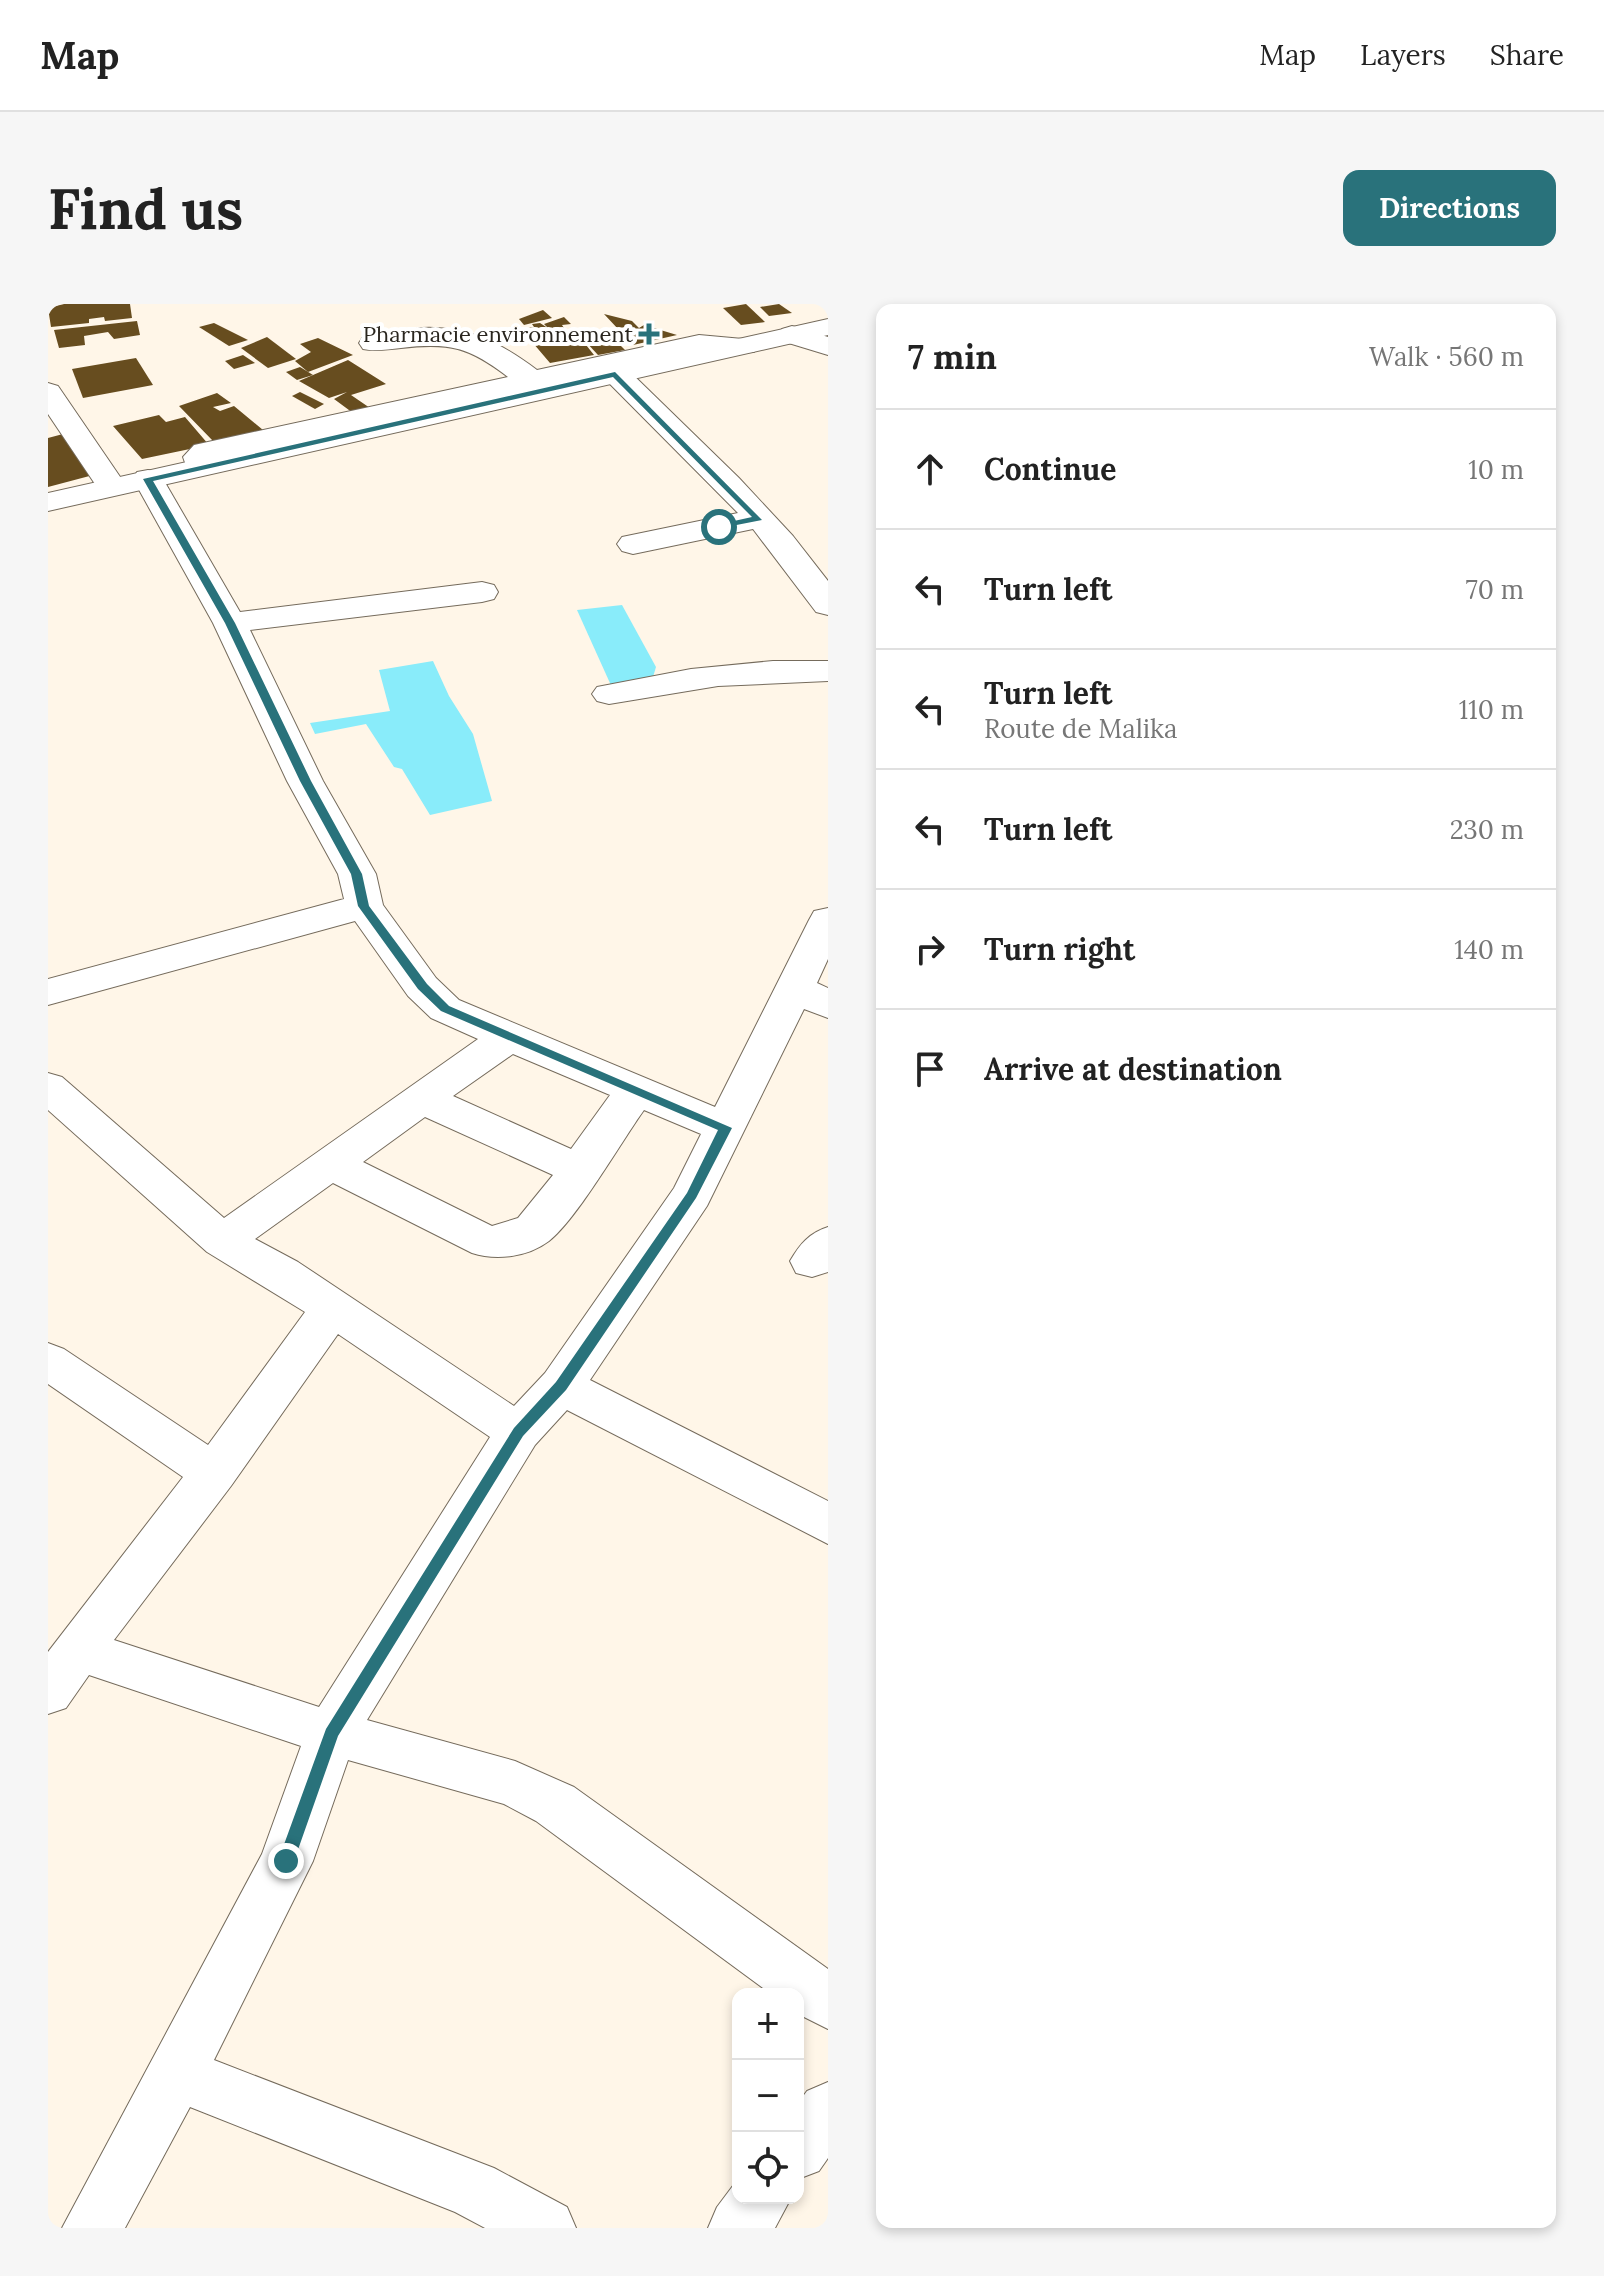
<!DOCTYPE html>
<meta charset="utf-8">
<style>
:root{--surface:#fff;--page:#f6f6f6;--text:#222;--muted:#767676;--line:#e0e0e0;--accent:#29727b}
body{margin:0;font-family:Lora,serif;background:var(--page);color:var(--text)}
.controls{position:absolute;right:24px;bottom:24px;display:grid;overflow:hidden;border-radius:16px;box-shadow:0 4px 12px #0003}
.controls button{width:72px;height:72px;display:grid;place-items:center;padding:0;border:0;border-bottom:2px solid var(--line);background:var(--surface);color:var(--text);font:40px sans-serif}
.stop{position:absolute;width:24px;height:24px;margin:-18px;border:6px solid #29727b;border-radius:50%;background:#fff}
.stop.end{background:#29727b;border-color:#fff;box-shadow:0 2px 8px #0008}
.list{margin:0;padding:0;list-style:none}
h2{display:flex;justify-content:space-between;align-items:center;height:104px;margin:0;padding:0 32px;font-size:34px}
h2 small{font-size:26px;font-weight:400;color:var(--muted)}
.list li{display:grid;grid-template-columns:52px 1fr auto;gap:24px;align-items:center;box-sizing:border-box;height:120px;padding:0 32px;border-top:2px solid var(--line)}
.list b{display:block;font-size:30px;white-space:nowrap}
.list p{margin:0;font-size:26px;white-space:nowrap;color:var(--muted)}
.list em{font-size:26px;font-style:normal;color:var(--muted)}
.icon{flex:none;width:44px;height:44px;fill:none;stroke:currentColor;stroke-width:2;stroke-linecap:round;stroke-linejoin:round}
.map{position:relative;flex:none;width:780px;height:1924px;overflow:hidden;border-radius:16px}
header{display:flex;align-items:center;gap:48px;box-sizing:border-box;height:112px;padding:0 40px;background:var(--surface);border-bottom:2px solid var(--line)}
header strong{font-size:38px}
nav{display:flex;gap:44px;margin-inline-start:auto;font-size:28px}
.intro{display:flex;align-items:center;justify-content:space-between;box-sizing:border-box;height:192px;padding:0 48px}
h1{margin:0;font-size:56px}
.button{padding:20px 36px;border-radius:16px;background:var(--accent);color:#fff;font-size:28px;font-weight:700}
main{display:flex;gap:48px;padding:0 48px}
aside{flex:1;background:var(--surface);border-radius:16px;box-shadow:0 4px 12px #0003}
.map>svg:first-child{display:block}
.water{fill:#89ecfa}
.building{fill:#674d1f}
.lines{fill:none;stroke-linecap:round;stroke-linejoin:round}
.minor-casing{stroke:#756b5c;stroke-width:2}
.major-casing{stroke:#756b5c;stroke-width:2}
.minor{fill:#fff;fill-rule:evenodd}
.major{fill:#fff;fill-rule:evenodd}
.route{fill:#29727b}
.poi-dot{fill:#29727b;stroke:#fff;stroke-width:3}
.labels{text-anchor:middle;dominant-baseline:central;stroke-width:8;stroke-linejoin:round;paint-order:stroke}
.far-poi-label{font-size:22px;fill:#29251e;stroke:#fff;text-anchor:end}
</style>
<header>
<strong>Map</strong>
<nav><a>Map</a><a>Layers</a><a>Share</a></nav>
</header>
<div class="intro"><h1>Find us</h1><a class="button">Directions</a></div>
<main>
<div class="map">
<svg width="780" height="1924" viewBox="0 0 780 1924">
<rect width="100%" height="100%" fill="#fff6e8"/>
<!-- water -->
<g class="water">
<polygon points="574,301 608,363 605,373 566,388 529,306"/>
<polygon points="385,357 401,392 425,430 444,497 382,511 354,465 346,463 318,420 267,430 262,419 342,407 331,366"/>
</g>
<!-- building -->
<g class="building">
<polygon points="16,0 82,0 84,14 57,17 56,13 41,15 41,19 3,23 0,4"/>
<polygon points="698,0 717,18 693,21 675,4"/>
<polygon points="731,0 744,9 721,12 712,3"/>
<polygon points="495,6 504,14 476,21 471,15"/>
<polygon points="556,10 584,17 591,24 596,21 629,31 585,41"/>
<polygon points="516,13 523,20 514,21 516,24 502,26 496,20"/>
<polygon points="89,17 92,31 66,35 60,28 36,32 37,41 11,44 6,26"/>
<polygon points="166,19 200,36 181,42 151,23"/>
<polygon points="492,19 509,30 527,27 546,51 502,59 479,32 471,34 463,27 486,23 484,20"/>
<polygon points="219,33 248,55 220,64 193,44"/>
<polygon points="564,33 577,46 550,51 538,38"/>
<polygon points="270,34 305,51 260,68 247,57 263,48 252,40"/>
<polygon points="195,51 207,59 186,65 177,57"/>
<polygon points="88,54 105,81 35,94 24,65"/>
<polygon points="300,56 338,80 303,91 322,104 305,109 286,95 299,88 281,94 251,77"/>
<polygon points="252,63 257,66 265,71 249,76 238,68"/>
<polygon points="252,88 276,100 267,105 244,92"/>
<polygon points="169,89 183,99 165,103 172,107 186,102 215,126 165,137 131,102"/>
<polygon points="111,111 118,118 137,113 161,141 94,155 65,122"/>
<polygon points="15,130 49,170 0,183 0,134"/>
</g>
<g class="lines">
<!-- minor casing -->
<g class="minor-casing">
<g id="minor">
<polygon points="744,22 780,33 780,51 734,37 730,31 734,25"/>
<path d="M374,24C421,22 453,39 489,66L651,31L706,36L710,42L706,48L651,49L578,64L691,174L745,232L780,277V311L768,308L705,225L585,250L574,247L569,240L574,233L690,209L552,70L167,154L163,170H141L135,153L146,141L460,73C421,43 401,38 353,44C340,45 328,48 315,45L311,39L315,33Z"/>
<polygon points="0,79 10,82 79,183 75,190 53,190 49,183 0,110"/>
<path d="M100,166L111,168L115,175L192,308L434,278L446,281L450,288L446,295L434,298L202,326L275,477L328,570L335,601L388,674L411,696L667,803L761,616L766,607L780,604V655L769,679L780,684V714L756,705L659,902L542,1076L780,1197V1240L519,1106L487,1141L319,1416L467,1457L526,1483L780,1665V1725L750,1710V1690H723L488,1517L456,1500L300,1456L265,1557L166,1756L446,1864L519,1903L528,1924H437L407,1908L142,1803L77,1924H14L214,1550L253,1442L41,1371L18,1404L0,1410V1348L135,1173L0,1080V1039L16,1045L160,1141L257,1008L159,948L0,806V769L14,773L176,914L430,735L383,714L360,692L307,617L0,701V675L296,595L290,570L239,477L165,319L85,175L89,168ZM465,750L562,791L523,845L405,792ZM596,806L653,830L626,884L497,1069L466,1102L250,958L207,935L285,879L424,949C448,957 480,953 501,937C529,915 573,838 596,806ZM377,813L505,871L470,914L444,922L315,858ZM290,1030L442,1133L271,1403L66,1336L183,1182Z"/>
<polygon points="725,357 780,357 780,377 670,382 561,400 549,397 544,390 549,383 643,365"/>
<path d="M780,923V968L764,973L748,969L742,957C752,940 761,929 780,923Z"/>
<polygon points="780,1778 780,1854 771,1867 750,1875 750,1799 759,1787"/>
<polygon points="690,1875 690,1894 743,1894 727,1924 660,1924 669,1903"/>
</g>
</g>
<!-- major casing -->
<g class="major-casing">
<polygon id="major" points="780,15 780,31 0,207 0,189"/>
</g>
<!-- minor -->
<use href="#minor" class="minor"/>
<!-- major -->
<use href="#major" class="major"/>
</g>
<!-- route -->
<polygon class="route" points="567,68 714,216 668,225 668,221 704,213 565,73 105,177 187,319 263,477 314,570 321,602 379,680 401,702 684,824 648,894 518,1086 475,1132 290,1432 246,1557 238,1565 230,1557 278,1425 466,1124 508,1078 639,889 670,826 393,707 370,685 310,602 303,570 252,477 177,319 95,175"/>
<!-- markers -->
<path class="poi-dot" d="M597 18h8v8h8v8h-8v8h-8v-8h-8v-8h8z"/>
<g class="labels">
<!-- far-poi labels -->
<g class="far-poi-label">
<text x="585" y="30">Pharmacie environnement</text>
</g>
</g>
</svg>
<div class="controls">
<button>+</button>
<button>−</button>
<button><svg class="icon" aria-label="locate" viewBox="0 0 24 24"><circle cx="12" cy="12" r="6"/><path d="M12 2v4M12 18v4M2 12h4M18 12h4"/></svg></button>
</div>
<div class="stop" style="left:671px;top:223px"></div>
<div class="stop end" style="left:238px;top:1557px"></div>
</div>
<aside>
<h2>7 min<small>Walk · 560 m</small></h2>
<ul class="list">
<li><svg class="icon" aria-label="ahead" viewBox="0 0 24 24"><path d="M12 20V5M6 11l6-6 6 6"/></svg><div><b>Continue</b></div><em>10 m</em></li>
<li><svg class="icon" aria-label="left" viewBox="0 0 24 24"><path d="M17 20v-9H6M10 6l-5 5 5 5"/></svg><div><b>Turn left</b></div><em>70 m</em></li>
<li><svg class="icon" aria-label="left" viewBox="0 0 24 24"><path d="M17 20v-9H6M10 6l-5 5 5 5"/></svg><div><b>Turn left</b><p>Route de Malika</p></div><em>110 m</em></li>
<li><svg class="icon" aria-label="left" viewBox="0 0 24 24"><path d="M17 20v-9H6M10 6l-5 5 5 5"/></svg><div><b>Turn left</b></div><em>230 m</em></li>
<li><svg class="icon" aria-label="right" viewBox="0 0 24 24"><path d="M7 20v-9h11M14 6l5 5-5 5"/></svg><div><b>Turn right</b></div><em>140 m</em></li>
<li><svg class="icon" aria-label="arrive" viewBox="0 0 24 24"><path d="M6 21V4h12l-3 4 3 4H6"/></svg><div><b>Arrive at destination</b></div></li>
</ul>
</aside>
</main>
